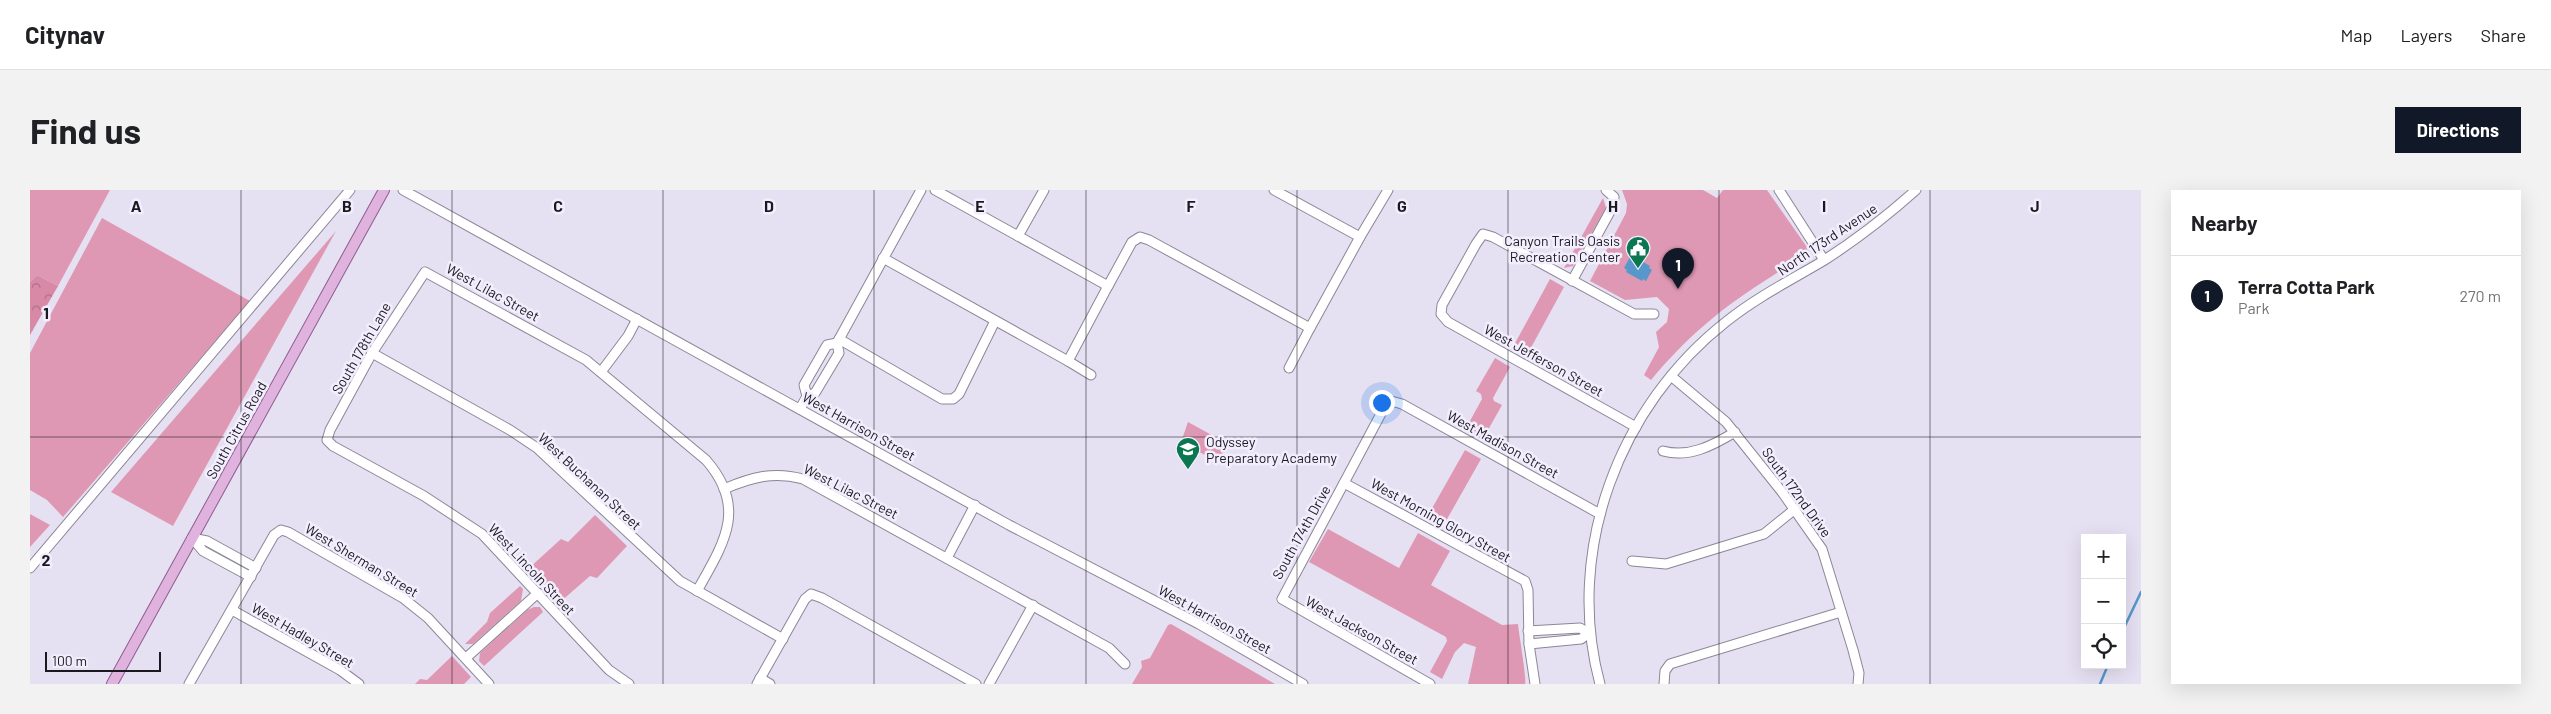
<!DOCTYPE html>
<meta charset="utf-8">
<style>
:root{--surface:#fff;--page:#f2f2f2;--text:#202124;--muted:#757577;--line:#e0e0e0;--accent:#111827}
body{margin:0;font-family:Barlow,sans-serif;background:var(--page);color:var(--text)}
.controls{position:absolute;right:15px;bottom:15px;display:grid;overflow:hidden;border-radius:0px;box-shadow:0 5px 20px #0002}
.controls button{width:45px;height:45px;display:grid;place-items:center;padding:0;border:0;border-bottom:1px solid var(--line);background:var(--surface);color:var(--text);font:25px sans-serif}
.scale{position:absolute;left:15px;bottom:12px;width:116px;box-sizing:border-box;padding-left:5px;border:2px solid #1b191f;border-top:0;font-size:14px;line-height:18px;white-space:nowrap;color:#1b191f;-webkit-text-stroke:4px #f3eefd;paint-order:stroke}
.you{position:absolute;left:1351px;top:212px;width:18px;height:18px;margin:-12px;border:4px solid #fff;border-radius:50%;background:#1a73e8;box-shadow:0 0 0 8px #1a73e833}
.badge{display:grid;place-items:center;width:32px;height:32px;border-radius:50%;background:var(--accent);color:#fff;font-size:16px;font-weight:700}
.pin{position:absolute;translate:-50% -41px;filter:drop-shadow(0 1px 2px #0008)}
.pin::after{content:'';position:absolute;top:26px;width:18px;height:15px;background:inherit;clip-path:polygon(0 0,100% 0,50% 100%)}
.list{margin:0;padding:0;list-style:none}
h2{display:flex;justify-content:space-between;align-items:center;height:65px;margin:0;padding:0 20px;font-size:21px}
h2 small{font-size:16px;font-weight:400;color:var(--muted)}
.list li{display:grid;grid-template-columns:32px 1fr auto;gap:15px;align-items:center;box-sizing:border-box;height:80px;padding:0 20px;border-top:1px solid var(--line)}
.list b{display:block;font-size:19px;white-space:nowrap}
.list p{margin:0;font-size:16px;white-space:nowrap;color:var(--muted)}
.list em{font-size:16px;font-style:normal;color:var(--muted)}
.icon{flex:none;width:28px;height:28px;fill:none;stroke:currentColor;stroke-width:2;stroke-linecap:round;stroke-linejoin:round}
.map{position:relative;flex:none;width:2111px;height:494px;overflow:hidden;border-radius:0px}
header{display:flex;align-items:center;gap:30px;box-sizing:border-box;height:70px;padding:0 25px;background:var(--surface);border-bottom:1px solid var(--line)}
header strong{font-size:24px}
nav{display:flex;gap:28px;margin-inline-start:auto;font-size:18px}
.intro{display:flex;align-items:center;justify-content:space-between;box-sizing:border-box;height:120px;padding:0 30px}
h1{margin:0;font-size:35px}
.button{padding:12px 22px;border-radius:0px;background:var(--accent);color:#fff;font-size:18px;font-weight:700}
main{display:flex;gap:30px;padding:0 30px}
aside{flex:1;background:var(--surface);border-radius:0px;box-shadow:0 5px 20px #0002}
.map>svg:first-child{display:block}
.green{fill:#df98b3}
.forest{fill:url(#forest-crowns)}
.water{fill:#5797cb}
.lines{fill:none;stroke-linecap:round;stroke-linejoin:round}
.stream{stroke:#5797cb;stroke-width:2.5}
.minor-casing{stroke:#8c8697;stroke-width:11}
.major-casing{stroke:#8e5c8e;stroke-width:12}
.minor{stroke:#fff;stroke-width:9}
.major{stroke:#e0b3df;stroke-width:10}
.grid{fill:none;stroke:#1b191f;stroke-width:1;stroke-opacity:0.55}
.labels{text-anchor:middle;dominant-baseline:central;stroke-width:5;stroke-linejoin:round;paint-order:stroke}
.street-label{font-size:14px;fill:#1b191f;stroke:#f3eefd}
.poi-label{font-size:14px;fill:#1b191f;stroke:#f3eefd;text-anchor:end}
.grid-label{font-size:16px;text-anchor:middle;font-weight:bold;fill:#1b191f;stroke:#f3eefd;stroke-width:5;stroke-linejoin:round;paint-order:stroke}
</style>
<header>
<strong>Citynav</strong>
<nav><a>Map</a><a>Layers</a><a>Share</a></nav>
</header>
<div class="intro"><h1>Find us</h1><a class="button">Directions</a></div>
<main>
<div class="map">
<svg width="2111" height="494" viewBox="0 0 2111 494">
<defs>
<pattern id="forest-crowns" width="20" height="18" patternUnits="userSpaceOnUse" patternTransform="scale(1.25)"><rect width="20" height="18" fill="#d789a6"/><path d="M2 6a3 3 0 1 1 6 0M12 15a3 3 0 1 1 6 0" fill="none" stroke="#ae6f87"/></pattern>
</defs>
<rect width="100%" height="100%" fill="#e6e0f3"/>
<!-- green -->
<g class="green">
<polygon points="0,0 80,0 28,96 7,85 0,92"/>
<path d="M1592,0H1673L1687,8L1693,0H1737L1779,60L1776,67C1761,73 1749,82 1736,90C1690,119 1656,148 1621,190L1614,185L1629,157L1626,142L1637,132L1639,119L1627,107L1595,110L1560,91L1596,23L1597,14Z"/>
<polygon points="1573,8 1576,18 1543,76 1534,78"/>
<polygon points="72,28 220,111 33,327 17,310 0,300 0,163"/>
<polygon points="306,41 143,336 81,302"/>
<polygon points="1520,89 1534,97 1497,165 1483,157"/>
<polygon points="1465,168 1480,177 1463,208 1464,211 1472,215 1453,249 1435,240 1452,209 1451,204 1446,201"/>
<polygon points="1158,232 1200,255 1186,271 1151,252"/>
<polygon points="1435,260 1451,269 1412,338 1396,329"/>
<polygon points="0,324 20,335 0,357"/>
<polygon points="565,325 597,356 567,388 560,386 529,413 498,379 531,349 538,352"/>
<path d="M1298,339L1369,378L1388,343L1420,361L1401,395L1472,435L1488,434C1489,445 1497,489 1495,494H1438L1446,457L1434,453L1425,462L1412,489L1400,482L1417,451L1416,447L1279,372Z"/>
<polygon points="490,396 493,399 491,411 443,454 435,454 457,432 460,423"/>
<polygon points="504,417 510,417 513,422 454,476 449,471 450,463 497,420"/>
<polygon points="1141,434 1245,494 1102,494 1112,477 1111,471 1120,468 1138,435"/>
<polygon points="422,466 441,487 434,494 385,494 390,489 397,490"/>
</g>
<!-- forest -->
<polygon class="forest" points="7,85 28,96 0,145 0,92"/>
<!-- water -->
<polygon class="water" points="1600,67 1603,69 1605,67 1620,76 1619,78 1622,80 1616,91 1613,89 1612,91 1596,82 1597,80 1594,78"/>
<g class="lines">
<!-- stream -->
<g class="stream">
<polyline points="2092,442 2111,402"/>
<polyline points="2070,494 2078,475"/>
</g>
<!-- minor casing -->
<g class="minor-casing">
<g id="minor">
<polyline points="373,0 979,335 1169,434 1273,494"/>
<polyline points="905,0 988,46 1014,0"/>
<polyline points="1244,0 1330,47 1280,138"/>
<polyline points="1749,0 1794,70"/>
<polyline points="988,46 1078,96 1102,52 1110,47 1119,50 1280,138 1259,178"/>
<polyline points="1330,47 1358,0"/>
<polyline points="853,68 1038,171 1078,96"/>
<polyline points="1542,91 1583,16 1584,7 1576,0"/>
<polyline points="809,149 912,209 923,209 929,204 965,131"/>
<polyline points="342,163 480,240 507,258 650,391 753,449"/>
<polyline points="1038,171 1061,185"/>
<polyline points="571,182 598,146 607,129"/>
<polyline points="1641,186 1696,232 1752,302 1792,359 1823,460 1829,483 1828,494"/>
<polyline points="777,206 774,195 797,155 807,153"/>
<polyline points="770,219 777,206 785,203 809,163 807,153 891,0"/>
<polyline points="1606,237 1418,132 1411,124 1412,115 1446,54 1453,44 1463,47 1604,124 1624,124"/>
<path d="M1633,261C1659,268 1682,256 1705,242"/>
<polyline points="1314,293 1495,391 1498,400 1499,454 1505,494"/>
<path d="M694,299C722,287 744,281 773,289L1079,458L1095,474"/>
<polyline points="162,348 173,361 221,387"/>
<polyline points="162,348 177,351 226,378"/>
<polyline points="917,368 945,315"/>
<polyline points="1602,371 1636,374 1734,344 1765,319"/>
<polyline points="0,378 320,0"/>
<polyline points="202,420 310,480 329,494"/>
<polyline points="1498,441 1550,438 1559,443 1551,449 1499,454"/>
<polyline points="436,468 508,403"/>
<polyline points="730,488 740,494"/>
<polyline points="159,494 244,345 251,340 258,342 373,408 398,428 459,494"/>
<path d="M599,494L579,480L452,344L394,306L303,256L297,250L300,240L342,163L395,82L556,170L676,270C718,318 694,353 667,401"/>
<polyline points="727,494 775,409 781,404 792,408 946,494"/>
<polyline points="959,494 1003,415"/>
<polyline points="1400,494 1252,409 1354,218 1361,211 1372,214 1570,324"/>
<path d="M1570,494C1534,361 1589,215 1697,131C1727,107 1761,90 1793,71C1826,50 1857,26 1886,0"/>
<polyline points="1634,494 1635,481 1640,474 1811,422"/>
</g>
</g>
<!-- major casing -->
<g class="major-casing">
<polyline id="major" points="82,494 354,0"/>
</g>
<!-- minor -->
<use href="#minor" class="minor"/>
<!-- major -->
<use href="#major" class="major"/>
</g>
<!-- grid -->
<path class="grid" d="M211,0V494M422,0V494M633,0V494M844,0V494M1056,0V494M1267,0V494M1478,0V494M1689,0V494M1900,0V494M0,247H2111"/>
<!-- icons -->
<defs>
<g id="civic-pin" transform="scale(1.25)"><path d="M0 17L-7.5 6A9.5 9.5 0 1 1 7.5 6Z" fill="#0a7750" stroke="#f3eefd"/><path d="M-.6-6.5H3V-4.5H.6V-3L4-1V1h2V6H-6V1h2V-1L-.6-3ZM-1.2 2.5V6h2.4V2.5Z" fill="#fff"/></g>
<g id="school-pin" transform="scale(1.25)"><path d="M0 17L-7.5 6A9.5 9.5 0 1 1 7.5 6Z" fill="#0a7750" stroke="#f3eefd"/><path d="M0-5L7-2L0 1L-7-2ZM-4 1L0 2.5L4 1V4Q0 6-4 4Z" fill="#fff"/></g>
</defs>
<g fill-rule="evenodd">
<use href="#civic-pin" x="1608" y="58"/>
<use href="#school-pin" x="1158" y="259"/>
</g>
<g class="labels">
<!-- street labels -->
<g class="street-label">
<text transform="translate(1797 49) rotate(-34)">North 173rd Avenue</text>
<text transform="translate(463 102) rotate(29)">West Lilac Street</text>
<text transform="translate(331 158) rotate(-60)">South 178th Lane</text>
<text transform="translate(1514 170) rotate(29)">West Jefferson Street</text>
<text transform="translate(829 236) rotate(29)">West Harrison Street</text>
<text transform="translate(206 240) rotate(-61)">South Citrus Road</text>
<text transform="translate(1473 254) rotate(29)">West Madison Street</text>
<text transform="translate(560 291) rotate(43)">West Buchanan Street</text>
<text transform="translate(821 301) rotate(27)">West Lilac Street</text>
<text transform="translate(1767 302) rotate(54)">South 172nd Drive</text>
<text transform="translate(1411 330) rotate(29)">West Morning Glory Street</text>
<text transform="translate(1271 342) rotate(-61)">South 174th Drive</text>
<text transform="translate(332 370) rotate(31)">West Sherman Street</text>
<text transform="translate(502 379) rotate(47)">West Lincoln Street</text>
<text transform="translate(1185 429) rotate(29)">West Harrison Street</text>
<text transform="translate(1332 440) rotate(29)">West Jackson Street</text>
<text transform="translate(273 445) rotate(30)">West Hadley Street</text>
</g>
<!-- poi labels -->
<g class="poi-label">
<text x="1590" y="50">Canyon Trails Oasis<tspan x="1590" dy="16">Recreation Center</tspan></text>
<text x="1176" y="251" text-anchor="start">Odyssey<tspan x="1176" dy="16">Preparatory Academy</tspan></text>
</g>
</g>
<g class="grid-label">
<text x="106" y="22">A</text>
<text x="317" y="22">B</text>
<text x="528" y="22">C</text>
<text x="739" y="22">D</text>
<text x="950" y="22">E</text>
<text x="1161" y="22">F</text>
<text x="1372" y="22">G</text>
<text x="1583" y="22">H</text>
<text x="1794" y="22">I</text>
<text x="2005" y="22">J</text>
<text x="16" y="129">1</text>
<text x="16" y="376">2</text>
</g>
</svg>
<div class="controls">
<button>+</button>
<button>−</button>
<button><svg class="icon" aria-label="locate" viewBox="0 0 24 24"><circle cx="12" cy="12" r="6"/><path d="M12 2v4M12 18v4M2 12h4M18 12h4"/></svg></button>
</div>
<div class="scale">100 m</div>
<div class="you"></div>
<div class="pin badge" style="left:1648px;top:99px">1</div>
</div>
<aside>
<h2>Nearby<small></small></h2>
<ul class="list">
<li><span class="badge">1</span><div><b>Terra Cotta Park</b><p>Park</p></div><em>270 m</em></li>
</ul>
</aside>
</main>
